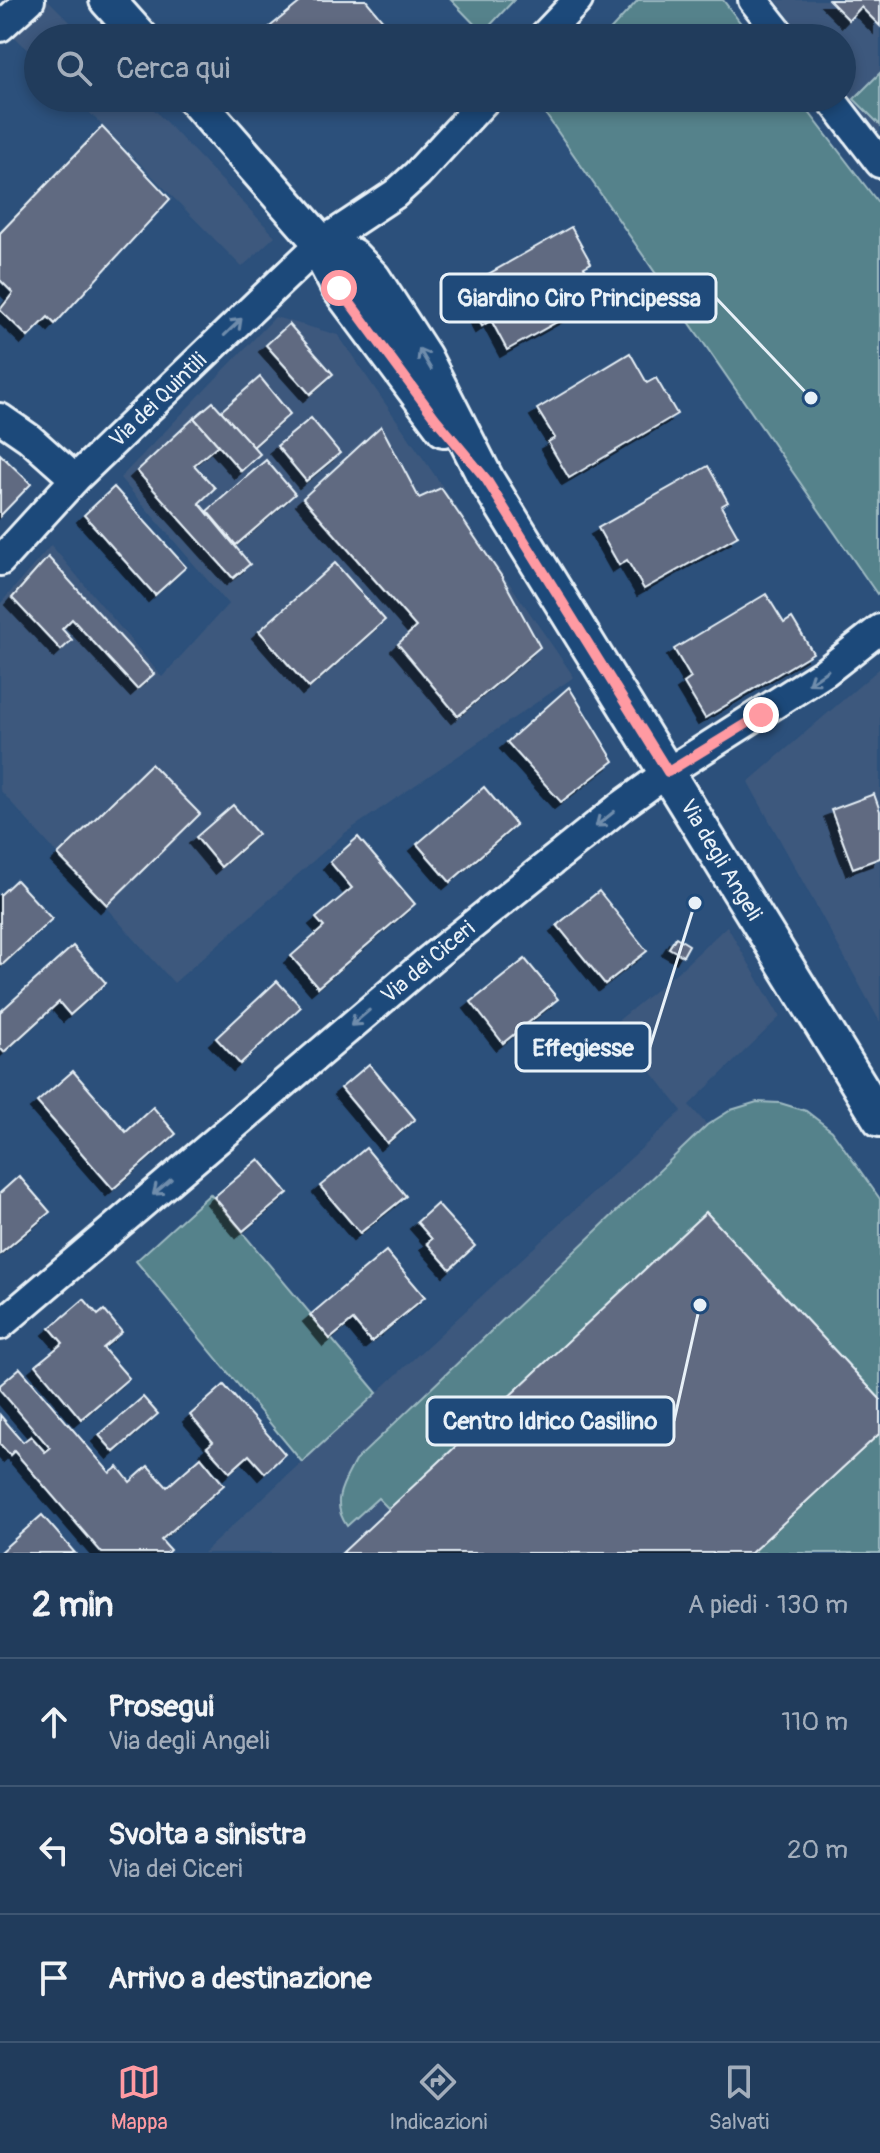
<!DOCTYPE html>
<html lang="it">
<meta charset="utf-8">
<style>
:root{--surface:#213c5c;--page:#294362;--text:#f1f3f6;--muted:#a2adbb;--line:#3e5672;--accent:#ff9aa2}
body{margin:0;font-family:Pangolin,sans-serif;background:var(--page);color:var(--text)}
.stop{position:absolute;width:24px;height:24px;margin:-18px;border:6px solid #ff9aa2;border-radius:50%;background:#fff}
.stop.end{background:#ff9aa2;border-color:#fff;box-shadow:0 2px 8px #0008}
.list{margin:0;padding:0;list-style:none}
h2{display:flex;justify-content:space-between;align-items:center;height:104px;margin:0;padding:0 32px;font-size:34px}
h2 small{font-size:26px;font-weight:400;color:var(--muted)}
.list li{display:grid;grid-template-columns:52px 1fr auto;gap:24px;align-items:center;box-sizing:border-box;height:128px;padding:0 32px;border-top:2px solid var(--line)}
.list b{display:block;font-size:30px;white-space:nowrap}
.list p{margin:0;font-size:26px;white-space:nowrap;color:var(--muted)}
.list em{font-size:26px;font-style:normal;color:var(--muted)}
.icon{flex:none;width:44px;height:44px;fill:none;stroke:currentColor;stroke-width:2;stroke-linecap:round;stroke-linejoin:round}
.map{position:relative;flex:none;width:880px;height:1553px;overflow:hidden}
.search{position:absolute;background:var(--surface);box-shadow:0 4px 12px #0003;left:24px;right:24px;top:24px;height:88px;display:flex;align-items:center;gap:20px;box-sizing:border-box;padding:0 28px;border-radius:44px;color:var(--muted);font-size:30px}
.sheet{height:488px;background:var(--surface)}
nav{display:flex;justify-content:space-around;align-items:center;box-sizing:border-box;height:112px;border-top:2px solid var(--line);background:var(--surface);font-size:22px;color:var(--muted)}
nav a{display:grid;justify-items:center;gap:4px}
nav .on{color:var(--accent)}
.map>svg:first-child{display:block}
.built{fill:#3c587d}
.green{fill:#54828b;stroke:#9ebac2;stroke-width:2}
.building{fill:#606a81;stroke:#e8f1f8;stroke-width:2;filter:url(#shadow)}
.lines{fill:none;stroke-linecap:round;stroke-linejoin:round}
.minor-casing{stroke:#e8f1f8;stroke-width:34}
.tertiary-casing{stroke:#e8f1f8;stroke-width:40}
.minor{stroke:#1f4a7a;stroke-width:28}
.tertiary{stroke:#1f4a7a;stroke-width:34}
.oneway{stroke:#6f8dac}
.route{stroke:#ff9aa2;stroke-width:10}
.labels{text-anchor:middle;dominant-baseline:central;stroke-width:6;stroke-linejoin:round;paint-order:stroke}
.street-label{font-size:22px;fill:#e8f1f8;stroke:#1f4a7a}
.leader{fill:none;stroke:#e8f1f8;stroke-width:3}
.callout-dot{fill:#e8f1f8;stroke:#1f4a7a;stroke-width:3}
.callout{fill:#1f4a7a;stroke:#e8f1f8;stroke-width:3}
.callout-label{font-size:24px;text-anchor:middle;font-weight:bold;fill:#e8f1f8}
</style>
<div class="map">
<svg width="880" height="1553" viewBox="0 0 880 1553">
<defs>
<filter id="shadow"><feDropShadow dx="-7" dy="7" stdDeviation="0" flood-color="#0009"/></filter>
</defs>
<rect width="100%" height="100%" fill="#2c507b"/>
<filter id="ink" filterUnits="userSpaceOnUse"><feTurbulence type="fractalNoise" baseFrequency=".0125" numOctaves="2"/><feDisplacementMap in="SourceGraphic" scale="16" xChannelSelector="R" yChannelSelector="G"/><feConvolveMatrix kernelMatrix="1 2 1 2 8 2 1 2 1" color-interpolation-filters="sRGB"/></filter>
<g filter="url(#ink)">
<!-- built -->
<g class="built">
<polygon points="48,0 86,38 38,38 38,60 12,34"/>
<polygon points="776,0 880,0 880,134 842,85 842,38 805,38"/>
<polygon points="75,98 143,98 275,236 242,267"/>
<polygon points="275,317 338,335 574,677 345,833 174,983 0,790 0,604 51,545 162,677 228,604 120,478"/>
<polygon points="880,668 880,1022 748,782"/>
<polygon points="727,926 780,1017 689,1105 707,1125 731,1110 757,1102 780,1103 806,1111 832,1131 880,1199 880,1553 203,1553 682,1111 614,1024 682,968"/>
</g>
<!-- green -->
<g class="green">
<polygon points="451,0 514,0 483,33"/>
<polygon points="638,0 723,0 752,38 603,38"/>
<polygon points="880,73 880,125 854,99"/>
<polygon points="547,98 798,98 880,205 880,591 877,594 540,106"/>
<path d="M757,1102L780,1103L806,1111L832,1131L880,1199V1399L706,1212L389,1509L378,1498L347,1526C330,1502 343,1484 355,1461L707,1125L731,1110Z"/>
<polygon points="210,1194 377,1393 302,1462 136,1261"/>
<polygon points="880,1433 880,1553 751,1553"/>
</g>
<!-- building -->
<g class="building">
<polygon points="303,0 366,0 389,28 377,38 256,38"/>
<polygon points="829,0 880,0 880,26 861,7 849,20"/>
<polygon points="102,127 170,199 55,324 48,317 28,337 0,310 13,293 0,280 0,233"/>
<polygon points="571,227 591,263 584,267 601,297 507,350 491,320 482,326 462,289"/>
<polygon points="289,324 333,374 310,394 266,345"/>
<polygon points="630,353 647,383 656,378 677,414 569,478 548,442 555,438 537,409"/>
<polygon points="260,377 290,414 253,447 221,411"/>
<polygon points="213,402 260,454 241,471 194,418"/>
<polygon points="194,418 218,445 194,465 215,488 199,503 250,564 233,578 137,471"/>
<polygon points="311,418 340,453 306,481 277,446"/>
<polygon points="381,426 419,498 441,488 502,577 540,647 458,716 398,644 416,627 303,498"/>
<polygon points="0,454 31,484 0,516"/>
<polygon points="266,460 295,494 236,545 207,511"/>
<polygon points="708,466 728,502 721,506 738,536 644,589 627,560 619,565 598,528"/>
<polygon points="114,487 186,567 155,595 84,515"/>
<polygon points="48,557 154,674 137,689 72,619 62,629 72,640 61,650 12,598"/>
<polygon points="335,563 385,620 309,688 259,631"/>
<polygon points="766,594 784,623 792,618 813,653 705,718 684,683 691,678 674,649"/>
<polygon points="569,687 614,761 561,802 507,742"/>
<polygon points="151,764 200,814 107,905 58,855"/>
<polygon points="484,787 516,825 450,882 417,844"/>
<polygon points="874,794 880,811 880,858 853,868 831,810"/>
<polygon points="233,805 258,834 221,867 196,837"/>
<polygon points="358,837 415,904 318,987 291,956 324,927 316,918 352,888 330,862"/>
<polygon points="16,880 52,919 2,965 0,962 0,895"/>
<polygon points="599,891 647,951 605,984 557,925"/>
<polygon points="676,937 689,945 683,956 669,948"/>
<polygon points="73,946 106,983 70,1015 59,1002 4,1052 0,1048 0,1012"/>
<polygon points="525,959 558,999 503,1043 471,1002"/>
<polygon points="277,981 301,1007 240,1064 216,1038"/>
<polygon points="369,1064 415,1119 387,1143 341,1088"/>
<polygon points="73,1071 126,1132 153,1107 176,1134 113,1189 37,1102"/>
<polygon points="366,1148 406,1196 360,1233 320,1186"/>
<polygon points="259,1159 288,1193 243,1231 214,1197"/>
<polygon points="19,1176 50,1212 0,1254 0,1193"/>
<polygon points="437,1204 475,1246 450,1269 427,1243 432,1239 417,1222"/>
<polygon points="706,1212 880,1399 880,1433 751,1553 342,1553"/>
<polygon points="386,1251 425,1297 371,1342 353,1320 330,1339 310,1315"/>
<polygon points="84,1299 98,1315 104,1310 122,1332 103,1348 129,1378 81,1419 36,1365 63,1343 50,1328"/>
<polygon points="20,1368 110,1473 118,1467 130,1482 148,1466 167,1487 201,1457 224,1485 161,1540 170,1550 167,1553 102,1553 14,1451 10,1455 0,1444 0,1415 23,1442 31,1436 45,1452 50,1448 0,1390 0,1385"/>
<polygon points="224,1385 285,1454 265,1473 249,1455 230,1472 207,1447 213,1442 190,1415"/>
<polygon points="143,1397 158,1414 114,1452 99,1435"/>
<polygon points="42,1515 75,1553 0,1553 0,1552"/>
</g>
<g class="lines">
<!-- minor casing -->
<g class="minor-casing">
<g id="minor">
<polyline points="753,0 783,38"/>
<polyline points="0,27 30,0"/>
<polyline points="542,38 578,0"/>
<polyline points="830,98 880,163"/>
<polyline points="0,418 29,438 75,479"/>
<polyline points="0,561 75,479 281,281 321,243 395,194 417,174 487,98"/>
<polyline points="0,1325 430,959 621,806 668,772 825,672 880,629"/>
</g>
</g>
<!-- tertiary casing -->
<g class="tertiary-casing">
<g id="tertiary">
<polyline points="107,0 141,38"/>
<polyline points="194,98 321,243 352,256 373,278 424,357 486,479 880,1119"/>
<polyline points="321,243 323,258 339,288 444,429"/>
</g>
</g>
<!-- minor -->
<use href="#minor" class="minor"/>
<!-- tertiary -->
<use href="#tertiary" class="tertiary"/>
</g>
<!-- one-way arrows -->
<defs><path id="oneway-shaft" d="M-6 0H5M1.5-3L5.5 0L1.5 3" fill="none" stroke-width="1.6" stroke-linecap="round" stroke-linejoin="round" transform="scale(2)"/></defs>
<g class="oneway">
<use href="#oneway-shaft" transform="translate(233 327) rotate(-44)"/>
<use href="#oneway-shaft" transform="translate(425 359) rotate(-120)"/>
<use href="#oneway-shaft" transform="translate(818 677) rotate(145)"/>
<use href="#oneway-shaft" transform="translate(605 819) rotate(141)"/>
<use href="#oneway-shaft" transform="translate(360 1018) rotate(140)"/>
<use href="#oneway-shaft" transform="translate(162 1187) rotate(140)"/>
</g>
</g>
<g class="lines" filter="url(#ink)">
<!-- route -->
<polyline class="route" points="339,288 435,418 486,479 668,772 761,715"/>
</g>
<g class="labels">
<!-- street labels -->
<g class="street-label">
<text transform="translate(158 400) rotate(-44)">Via dei Quintili</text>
<text transform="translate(721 860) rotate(59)">Via degli Angeli</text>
<text transform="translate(428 962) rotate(-40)">Via dei Ciceri</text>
</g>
</g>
<!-- callouts -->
<path class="leader" d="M811 398L716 298M695 903L650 1047M700 1305L674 1421"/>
<g class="callout-dot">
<circle cx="811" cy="398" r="8"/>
<circle cx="695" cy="903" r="8"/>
<circle cx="700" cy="1305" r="8"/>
</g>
<g class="callout">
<rect x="441" y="274" width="275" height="48" rx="8"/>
<rect x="516" y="1023" width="134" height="48" rx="8"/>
<rect x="427" y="1397" width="247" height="48" rx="8"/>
</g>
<g class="callout-label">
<text x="579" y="306">Giardino Ciro Principessa</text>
<text x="583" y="1056">Effegiesse</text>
<text x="550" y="1429">Centro Idrico Casilino</text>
</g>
</svg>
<div class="stop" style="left:339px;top:288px"></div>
<div class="stop end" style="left:761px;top:715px"></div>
<div class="search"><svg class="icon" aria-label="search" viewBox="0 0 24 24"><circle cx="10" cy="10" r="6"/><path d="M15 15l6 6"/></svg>Cerca qui</div>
</div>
<section class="sheet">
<h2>2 min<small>A piedi · 130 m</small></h2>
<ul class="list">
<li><svg class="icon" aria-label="ahead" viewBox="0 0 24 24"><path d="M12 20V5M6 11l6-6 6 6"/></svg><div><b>Prosegui</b><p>Via degli Angeli</p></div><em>110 m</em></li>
<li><svg class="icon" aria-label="left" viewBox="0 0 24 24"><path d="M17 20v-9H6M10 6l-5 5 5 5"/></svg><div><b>Svolta a sinistra</b><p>Via dei Ciceri</p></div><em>20 m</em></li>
<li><svg class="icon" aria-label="arrive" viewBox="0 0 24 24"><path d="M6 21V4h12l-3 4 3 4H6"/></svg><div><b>Arrivo a destinazione</b></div></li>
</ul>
</section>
<nav>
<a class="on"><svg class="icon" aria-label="map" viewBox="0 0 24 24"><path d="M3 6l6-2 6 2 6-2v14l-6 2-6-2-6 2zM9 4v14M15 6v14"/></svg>Mappa</a>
<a><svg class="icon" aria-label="directions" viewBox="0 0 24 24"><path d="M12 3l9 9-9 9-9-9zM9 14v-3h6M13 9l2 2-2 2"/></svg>Indicazioni</a>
<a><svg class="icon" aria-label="saved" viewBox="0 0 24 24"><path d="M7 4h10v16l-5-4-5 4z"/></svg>Salvati</a>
</nav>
